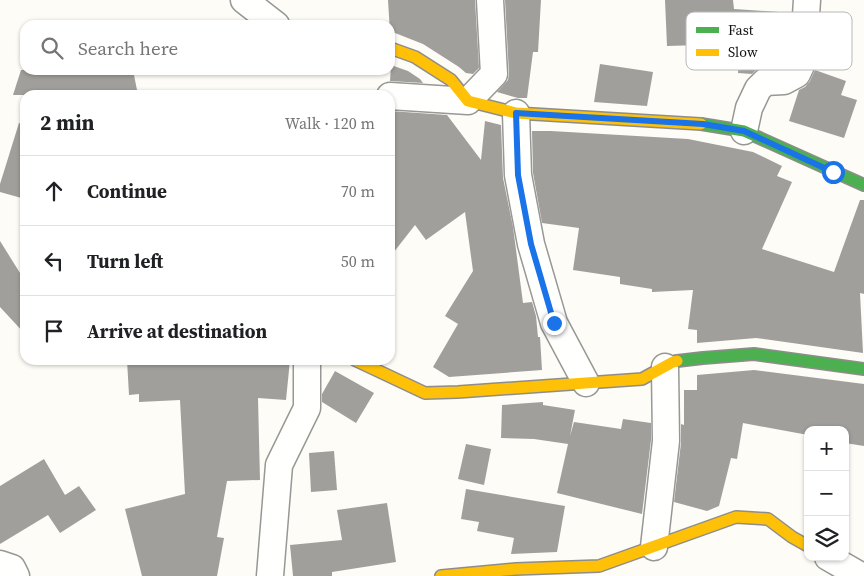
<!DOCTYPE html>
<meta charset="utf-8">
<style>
:root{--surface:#fff;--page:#f6f6f6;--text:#202124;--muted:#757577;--line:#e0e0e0}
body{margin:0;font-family:"Source Serif 4",serif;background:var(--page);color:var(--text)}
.controls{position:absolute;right:15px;bottom:15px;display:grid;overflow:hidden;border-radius:10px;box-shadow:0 1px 4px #0004}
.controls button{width:45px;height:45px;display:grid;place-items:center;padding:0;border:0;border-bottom:1px solid var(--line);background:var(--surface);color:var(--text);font:25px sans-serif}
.stop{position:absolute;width:15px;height:15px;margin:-11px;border:4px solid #1a73e8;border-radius:50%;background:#fff}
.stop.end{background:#1a73e8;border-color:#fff;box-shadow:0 1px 5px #0008}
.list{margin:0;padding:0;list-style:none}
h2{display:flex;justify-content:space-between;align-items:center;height:65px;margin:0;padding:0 20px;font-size:21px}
h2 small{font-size:16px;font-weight:400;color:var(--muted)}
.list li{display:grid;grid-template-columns:32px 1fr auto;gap:15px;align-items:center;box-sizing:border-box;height:70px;padding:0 20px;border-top:1px solid var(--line)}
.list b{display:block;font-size:19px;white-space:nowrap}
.list em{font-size:16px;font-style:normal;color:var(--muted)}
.icon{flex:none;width:28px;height:28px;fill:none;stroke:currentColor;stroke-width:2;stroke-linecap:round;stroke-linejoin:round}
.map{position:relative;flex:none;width:864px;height:576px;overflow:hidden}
.search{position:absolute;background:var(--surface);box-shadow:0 1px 4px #0004;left:20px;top:20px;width:375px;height:55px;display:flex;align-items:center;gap:12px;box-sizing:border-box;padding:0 18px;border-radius:15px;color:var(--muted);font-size:19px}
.panel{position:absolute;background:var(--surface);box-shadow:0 1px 4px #0004;left:20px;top:90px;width:375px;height:275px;border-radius:15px}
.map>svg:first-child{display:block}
.building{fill:#a19f9c}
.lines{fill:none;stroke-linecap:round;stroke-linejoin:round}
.street-casing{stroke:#979795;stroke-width:29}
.fast-casing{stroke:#8e8d8b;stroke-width:14}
.slow-casing{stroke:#8e8d8b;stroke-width:14}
.street{stroke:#fffffe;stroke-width:26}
.fast{stroke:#4caf50;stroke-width:11}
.slow{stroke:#ffc107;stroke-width:11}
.route{stroke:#1a73e8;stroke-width:6}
.key{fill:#fff;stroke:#b8b8b8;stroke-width:1}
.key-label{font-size:14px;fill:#111}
</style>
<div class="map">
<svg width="864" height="576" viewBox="0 0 864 576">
<rect width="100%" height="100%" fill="#fdfcf7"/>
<!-- building -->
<g class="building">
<polygon points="388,0 475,0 479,68 473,74 466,73 459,67 423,44 395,33 390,33"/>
<polygon points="505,0 541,0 538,52 533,52 527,98 518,98 497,92 508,80 509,74"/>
<polygon points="665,0 733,0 734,9 779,12 775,66 764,67 755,71 752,74 738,73 739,55 701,57 701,45 667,46"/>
<polygon points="600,64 653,72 647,106 594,102"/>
<polygon points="391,65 408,71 420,79 423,83 390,81"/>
<polygon points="21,70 133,70 138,95 13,95"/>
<polygon points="815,70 846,81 841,95 857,100 844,138 789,121 799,90 805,87 810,81"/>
<polygon points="390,111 447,115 481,160 485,121 501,125 503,178 513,227 523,303 532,302 536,316 538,337 540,337 542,370 449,377 433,367 458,324 445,316 473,271 465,212 426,240 415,225 390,257"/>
<polygon points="19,123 25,123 25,199 0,192 0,184"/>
<polygon points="532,131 551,131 688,139 753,152 782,166 777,176 792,182 762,249 834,272 860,200 864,200 864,294 860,293 863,353 756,338 697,343 697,330 688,329 693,290 652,292 652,289 620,284 620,277 573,270 579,228 542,223 533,173"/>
<polygon points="0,241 25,281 25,334 0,307"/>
<polygon points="127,360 290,360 286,400 258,398 260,480 227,481 217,537 224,538 217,576 142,576 125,509 185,494 180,400 139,402 139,394 129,395"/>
<polygon points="754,370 864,384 864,446 845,443 845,430 808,430 808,435 743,423 737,459 731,458 719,506 707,511 674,502 681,443 681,424 684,425 684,390 697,390 697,375"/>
<polygon points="335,371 374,393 356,423 322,402 322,394"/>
<polygon points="543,402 543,405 575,410 570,436 574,422 621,429 623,419 651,423 651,440 642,514 557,493 568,444 534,439 501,438 502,405"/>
<polygon points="466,444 491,449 484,485 458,479"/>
<polygon points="334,451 337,490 311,492 309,453"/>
<polygon points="44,459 65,495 79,486 96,510 60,533 48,515 0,544 0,486"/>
<polygon points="466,489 565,506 557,552 511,554 514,538 477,531 479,522 461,519"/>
<polygon points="387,503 396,562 332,572 332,576 293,576 290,545 342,540 337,510"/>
</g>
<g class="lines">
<!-- street casing -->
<g class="street-casing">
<g id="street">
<polyline points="244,0 276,25"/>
<polyline points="390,96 468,101 494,74 490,0"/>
<polyline points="516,113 518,175 531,244 554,323 586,383"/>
<polyline points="744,131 749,108 758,89 765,82 784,81 797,74 803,61 807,0"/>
<polyline points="654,547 666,441 665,367"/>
<polyline points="828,557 861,576"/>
<polyline points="0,564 12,568 16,576"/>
<polyline points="270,576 279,465 307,408 307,360"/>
</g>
</g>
<!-- fast casing -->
<g class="fast-casing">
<g id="fast">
<polyline points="701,124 744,131 864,185"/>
<polyline points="677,361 703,358 754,354 864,369"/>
</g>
</g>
<!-- slow casing -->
<g class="slow-casing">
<g id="slow">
<polyline points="390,48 415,57 451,80 468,101 516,113 701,124"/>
<polyline points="355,360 425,393 458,392 642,379 673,362 677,361"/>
<polyline points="441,576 516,569 599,566 736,517 768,519 792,537 808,546"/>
</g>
</g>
<!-- street -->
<use href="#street" class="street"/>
<!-- fast -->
<use href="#fast" class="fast"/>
<!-- slow -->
<use href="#slow" class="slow"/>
</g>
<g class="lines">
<!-- route -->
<polyline class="route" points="554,323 531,244 518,175 516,113 703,124 744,131 833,172"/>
</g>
<!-- legend -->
<rect x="686" y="12" width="166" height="58" rx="8" class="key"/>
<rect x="696" y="27" width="23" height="6" fill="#4caf50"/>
<rect x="696" y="49" width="23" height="7" fill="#ffc107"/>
<g class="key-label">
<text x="728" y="35">Fast</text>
<text x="728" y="57">Slow</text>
</g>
</svg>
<div class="controls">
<button>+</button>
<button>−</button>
<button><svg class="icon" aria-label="layers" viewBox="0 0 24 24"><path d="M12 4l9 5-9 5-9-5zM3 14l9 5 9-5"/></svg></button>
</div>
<div class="stop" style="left:833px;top:172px"></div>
<div class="stop end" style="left:554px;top:323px"></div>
<div class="search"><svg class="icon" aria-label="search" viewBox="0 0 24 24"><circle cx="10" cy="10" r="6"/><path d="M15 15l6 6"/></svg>Search here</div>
<section class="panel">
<h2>2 min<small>Walk · 120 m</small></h2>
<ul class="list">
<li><svg class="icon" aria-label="ahead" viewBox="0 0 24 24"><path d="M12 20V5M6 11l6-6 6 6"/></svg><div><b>Continue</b></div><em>70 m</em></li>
<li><svg class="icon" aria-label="left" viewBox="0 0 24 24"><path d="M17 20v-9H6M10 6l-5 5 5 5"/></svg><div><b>Turn left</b></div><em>50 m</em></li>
<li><svg class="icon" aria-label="arrive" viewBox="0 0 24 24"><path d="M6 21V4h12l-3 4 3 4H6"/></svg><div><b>Arrive at destination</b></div></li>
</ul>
</section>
</div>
